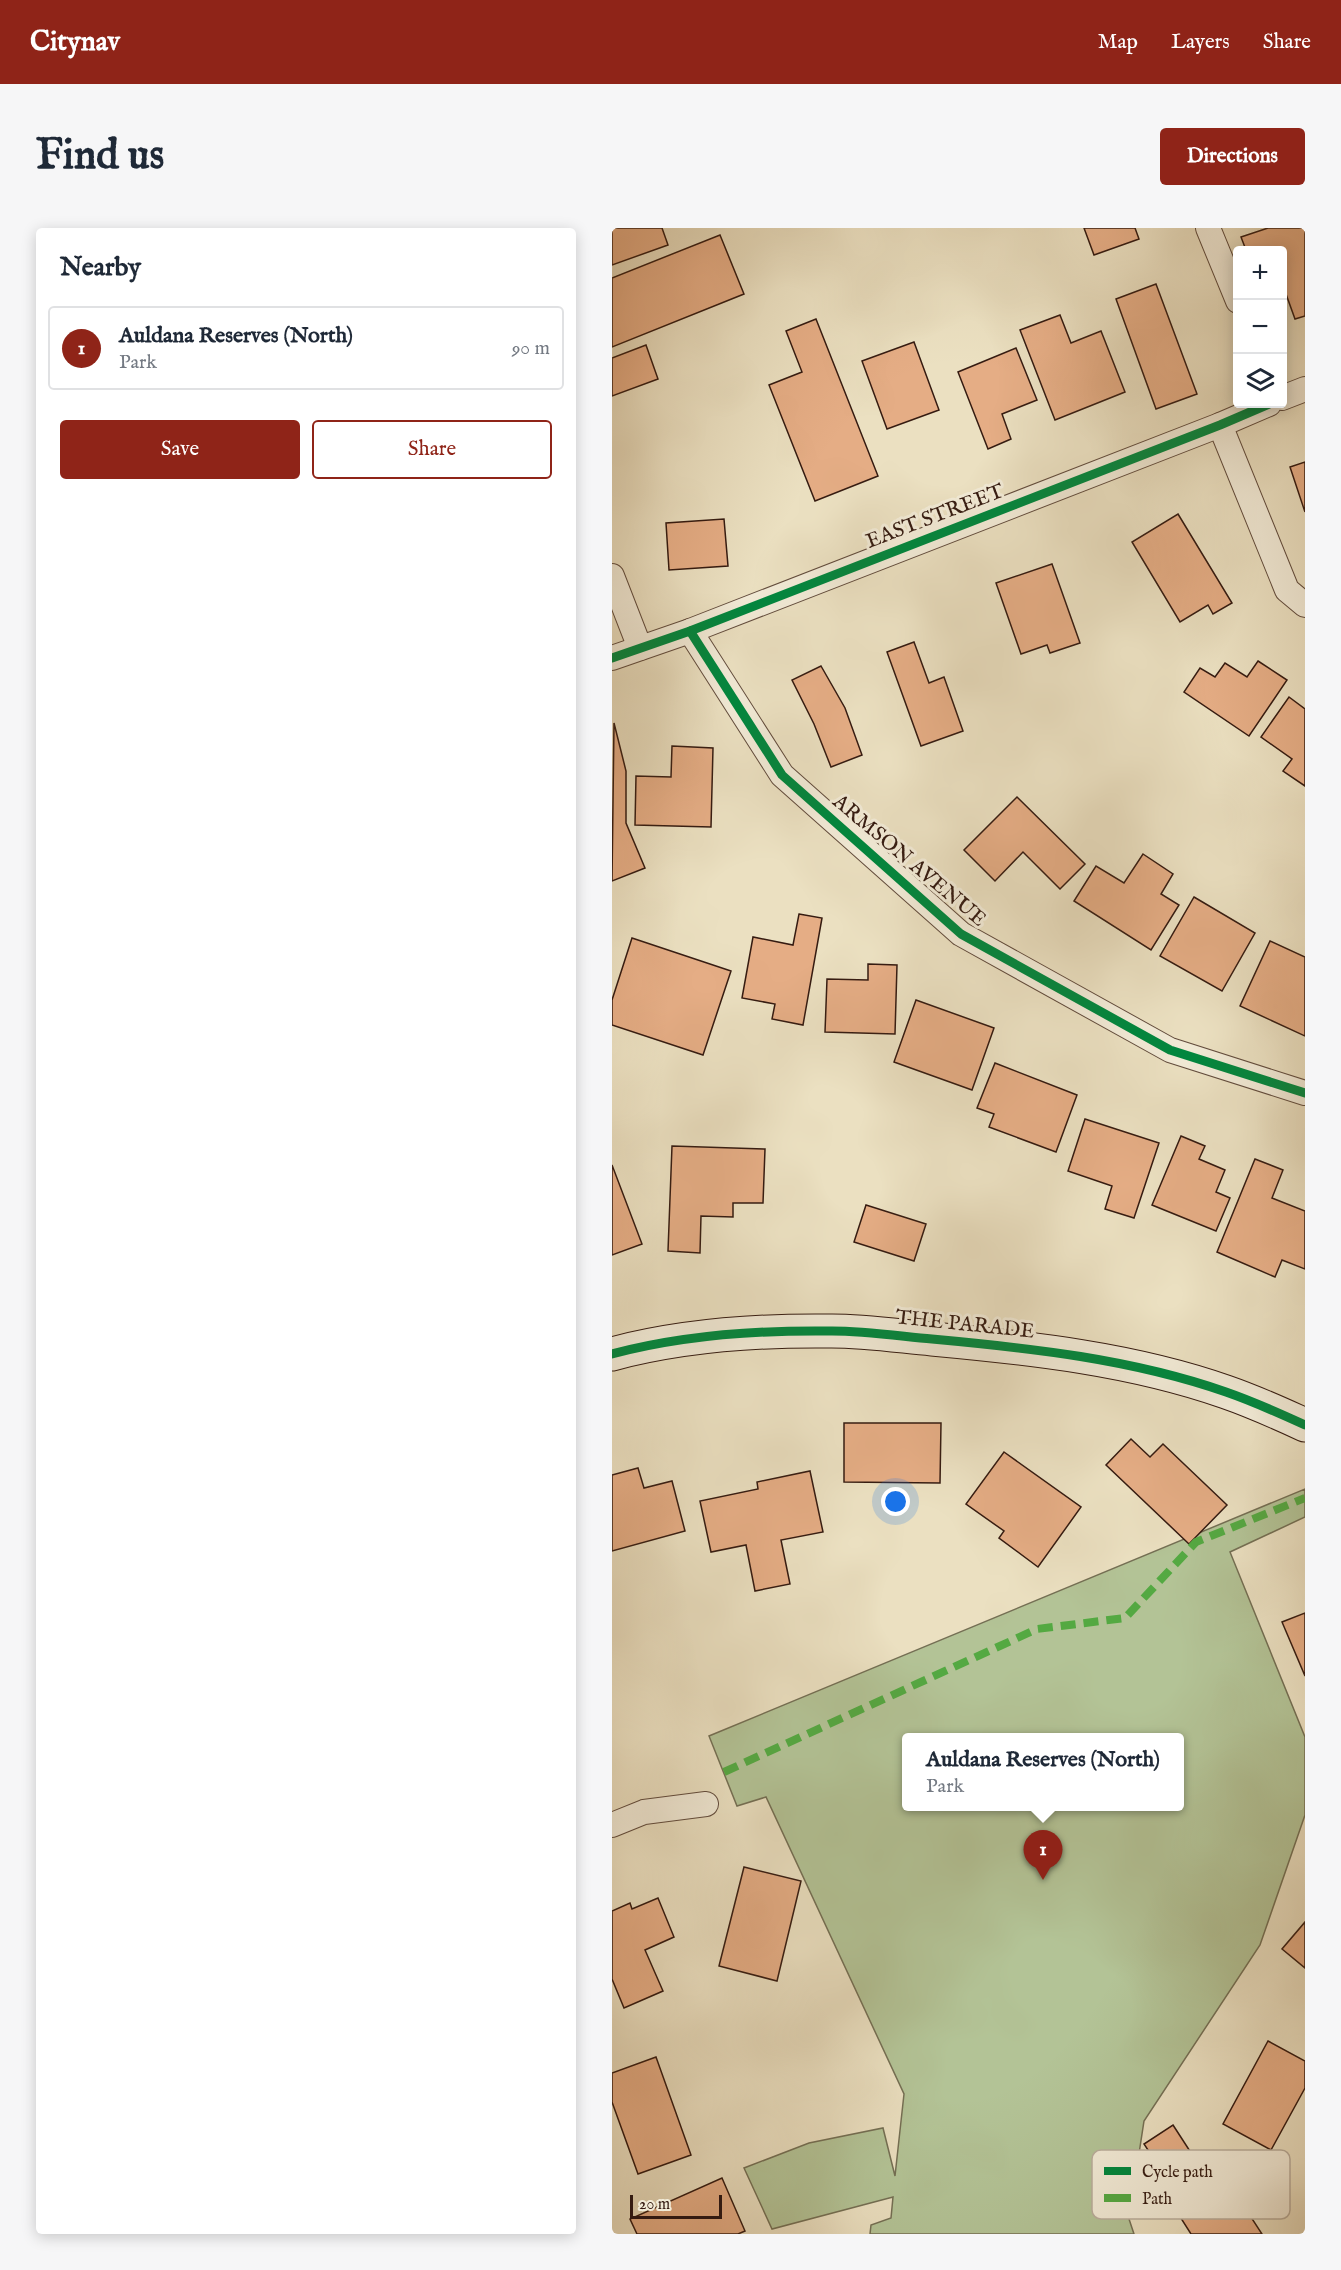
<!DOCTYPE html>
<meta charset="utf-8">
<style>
:root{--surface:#fff;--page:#f6f6f7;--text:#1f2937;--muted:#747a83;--line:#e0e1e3;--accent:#8f2418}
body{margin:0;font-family:"IM FELL English",serif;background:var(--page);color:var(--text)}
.controls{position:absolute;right:18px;top:18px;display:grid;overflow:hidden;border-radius:6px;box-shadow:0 3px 15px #0003}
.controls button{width:54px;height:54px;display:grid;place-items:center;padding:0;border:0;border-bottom:2px solid var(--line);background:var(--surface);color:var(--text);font:30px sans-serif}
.scale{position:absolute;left:18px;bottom:15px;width:92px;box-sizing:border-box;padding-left:6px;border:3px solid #351b11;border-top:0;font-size:16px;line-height:21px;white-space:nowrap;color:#351b11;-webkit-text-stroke:4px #f2ebd7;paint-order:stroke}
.you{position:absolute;left:284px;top:1274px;width:21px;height:21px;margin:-15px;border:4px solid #fff;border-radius:50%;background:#1a73e8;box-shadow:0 0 0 9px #1a73e833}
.badge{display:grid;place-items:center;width:39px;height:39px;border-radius:50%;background:var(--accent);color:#fff;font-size:20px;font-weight:700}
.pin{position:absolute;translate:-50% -50px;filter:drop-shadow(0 2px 3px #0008)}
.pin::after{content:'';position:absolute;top:32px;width:21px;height:18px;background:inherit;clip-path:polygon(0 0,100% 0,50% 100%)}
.popup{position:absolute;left:290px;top:1505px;width:282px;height:78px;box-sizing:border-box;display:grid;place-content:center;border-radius:6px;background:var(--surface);filter:drop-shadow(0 2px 4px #0005);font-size:20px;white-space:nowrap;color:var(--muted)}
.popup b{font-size:22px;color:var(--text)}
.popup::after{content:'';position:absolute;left:50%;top:100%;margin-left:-12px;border:12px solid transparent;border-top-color:var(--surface)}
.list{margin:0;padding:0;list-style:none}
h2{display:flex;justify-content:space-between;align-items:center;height:78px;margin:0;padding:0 24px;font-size:26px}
h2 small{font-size:20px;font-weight:400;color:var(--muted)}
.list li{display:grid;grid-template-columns:39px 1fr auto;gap:18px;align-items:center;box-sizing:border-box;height:84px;margin:0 12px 12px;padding:0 12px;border:2px solid var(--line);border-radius:6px}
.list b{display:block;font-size:22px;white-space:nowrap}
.list p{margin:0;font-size:20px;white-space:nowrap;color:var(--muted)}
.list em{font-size:20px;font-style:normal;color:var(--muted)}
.actions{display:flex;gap:12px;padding:18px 24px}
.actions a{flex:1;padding:14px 0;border:2px solid var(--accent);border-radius:6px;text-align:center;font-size:21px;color:var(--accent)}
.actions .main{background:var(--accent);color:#fff}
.icon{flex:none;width:33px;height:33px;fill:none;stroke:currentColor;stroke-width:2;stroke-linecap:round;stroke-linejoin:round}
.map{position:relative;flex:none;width:693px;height:2006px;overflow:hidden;border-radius:6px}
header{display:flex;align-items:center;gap:36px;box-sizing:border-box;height:84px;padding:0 30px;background:var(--accent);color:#fff}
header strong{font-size:28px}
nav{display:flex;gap:33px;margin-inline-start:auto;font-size:21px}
.intro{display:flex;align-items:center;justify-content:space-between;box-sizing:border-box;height:144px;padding:0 36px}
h1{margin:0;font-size:42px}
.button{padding:15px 27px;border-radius:6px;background:var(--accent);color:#fff;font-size:21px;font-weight:700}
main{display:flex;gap:36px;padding:0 36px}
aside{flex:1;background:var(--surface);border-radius:6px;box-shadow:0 3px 15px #0003}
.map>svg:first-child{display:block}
.green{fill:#b3c396;stroke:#746f54;stroke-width:1.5;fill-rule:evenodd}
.building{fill:#e5ad85;stroke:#351b11;stroke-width:1.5}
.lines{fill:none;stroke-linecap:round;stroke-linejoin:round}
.street-casing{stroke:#624c3d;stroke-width:26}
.secondary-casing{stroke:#351b11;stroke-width:35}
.street{stroke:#f2ebd7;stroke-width:24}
.secondary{stroke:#f2ebd7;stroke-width:33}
.quiet{stroke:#54a942;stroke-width:8;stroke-dasharray:15 8;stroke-linecap:butt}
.cycleway-casing{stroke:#f2ebd7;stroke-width:13}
.cycleway{stroke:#00873e;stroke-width:9}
.labels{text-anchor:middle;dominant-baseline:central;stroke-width:6;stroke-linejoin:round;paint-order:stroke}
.street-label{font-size:21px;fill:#351b11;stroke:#f2ebd7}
.key{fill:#f2ebd7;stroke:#b9ad9c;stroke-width:1.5}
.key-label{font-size:16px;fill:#351b11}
</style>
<header>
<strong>Citynav</strong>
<nav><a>Map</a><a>Layers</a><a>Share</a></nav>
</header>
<div class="intro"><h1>Find us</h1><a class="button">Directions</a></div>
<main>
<aside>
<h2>Nearby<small></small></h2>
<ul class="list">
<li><span class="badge">1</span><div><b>Auldana Reserves (North)</b><p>Park</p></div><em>90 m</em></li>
</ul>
<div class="actions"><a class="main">Save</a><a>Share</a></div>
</aside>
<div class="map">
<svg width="693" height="2006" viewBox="0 0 693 2006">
<rect width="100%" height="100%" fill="#ebe0c1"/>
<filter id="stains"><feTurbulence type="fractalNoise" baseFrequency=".00333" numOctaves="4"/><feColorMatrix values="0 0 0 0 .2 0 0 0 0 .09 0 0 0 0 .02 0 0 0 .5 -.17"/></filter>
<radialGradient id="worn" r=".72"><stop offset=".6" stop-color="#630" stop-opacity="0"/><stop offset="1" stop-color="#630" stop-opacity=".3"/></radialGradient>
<!-- green -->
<path class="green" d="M693,1261V1289L618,1324L693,1509V1587L648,1717L532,1893L517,1991L522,2006H258L259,1997L279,1990L281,1969L160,2001L132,1940L197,1915L271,1900L283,1948L292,1866L154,1569L125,1578L97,1508ZM294,1510H568V1578H294Z"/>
<!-- building -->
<g class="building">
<polygon points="0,0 50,0 56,17 0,37"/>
<polygon points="472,0 523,0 527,11 482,27"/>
<polygon points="656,0 693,0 693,88 683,91 670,55 670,22 634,22 629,9"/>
<polygon points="108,7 132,66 0,119 0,50"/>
<polygon points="544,56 585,166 544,181 504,71"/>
<polygon points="448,87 459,115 489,103 513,164 443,192 408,102"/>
<polygon points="204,91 266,248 203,273 157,157 190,144 174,103"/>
<polygon points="302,114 327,182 275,201 250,133"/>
<polygon points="34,117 46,151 0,168 0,130"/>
<polygon points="404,120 425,172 390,186 399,211 376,221 346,144"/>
<polygon points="693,234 693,284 678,239"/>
<polygon points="566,286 620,375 601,386 596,377 568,394 520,314"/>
<polygon points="112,291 116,338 57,342 54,295"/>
<polygon points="440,336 468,415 438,425 435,417 409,426 384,355"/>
<polygon points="302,414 317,455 332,449 351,503 309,518 275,424"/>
<polygon points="646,433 675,452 637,508 572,464 588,440 603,449 613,435 635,449"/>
<polygon points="209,438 233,480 250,527 219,539 202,496 180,452"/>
<polygon points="677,469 693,481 693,558 671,543 680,531 649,509"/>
<polygon points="2,495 14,543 14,595 33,640 0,653"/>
<polygon points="60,518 101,520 99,599 23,597 24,548 59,549"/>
<polygon points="405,569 473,636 448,661 411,624 383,653 352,622"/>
<polygon points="531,626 561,646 549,666 567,677 539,722 462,673 484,638 512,655"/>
<polygon points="582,669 643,705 610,763 548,728"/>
<polygon points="187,686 210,690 191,797 160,791 163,776 130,770 141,709 181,717"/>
<polygon points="20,710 119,743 91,827 0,797 0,772"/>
<polygon points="658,713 693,729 693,808 628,778"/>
<polygon points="256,736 285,737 283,806 213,804 215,751 256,752"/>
<polygon points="304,772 382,800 360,862 282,834"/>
<polygon points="383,835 465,867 444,924 377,899 382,886 365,880"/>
<polygon points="473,891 547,915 522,990 493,981 500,958 456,943"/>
<polygon points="569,908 593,918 587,931 613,942 604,964 618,970 604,1003 540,977"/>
<polygon points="60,918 153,921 151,975 121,975 121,989 89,988 88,1025 56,1023"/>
<polygon points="643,931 671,942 660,970 693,983 693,1041 670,1032 663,1049 605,1024"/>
<polygon points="0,937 30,1016 0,1027"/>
<polygon points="254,977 314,996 302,1033 242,1014"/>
<polygon points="232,1195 329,1195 328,1255 232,1254"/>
<polygon points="519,1211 538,1229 551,1216 615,1277 577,1316 494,1237"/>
<polygon points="392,1224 469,1279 426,1339 387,1310 392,1303 354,1276"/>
<polygon points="26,1240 32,1260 60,1253 73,1303 0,1323 0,1247"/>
<polygon points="198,1243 211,1304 169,1312 178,1356 143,1363 134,1317 99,1324 88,1273 146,1261 145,1254"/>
<polygon points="693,1385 693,1448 670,1394"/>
<polygon points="132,1639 189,1653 165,1753 107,1738"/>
<polygon points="46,1670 62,1709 33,1722 51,1763 12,1780 0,1751 0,1683 18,1675 20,1681"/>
<polygon points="693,1694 693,1740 670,1721"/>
<polygon points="656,1813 693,1833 693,1860 659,1922 611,1896"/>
<polygon points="44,1829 79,1927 26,1946 0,1874 0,1845"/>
<polygon points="561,1897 594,1948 607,1940 650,2006 579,2006 565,1984 573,1978 532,1916"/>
<polygon points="110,1950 133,2003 126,2006 25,2006 18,1991"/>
</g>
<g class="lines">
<!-- street casing -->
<g class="street-casing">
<g id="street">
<polyline points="596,0 626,73"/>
<polyline points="670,170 693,161"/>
<polyline points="608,197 675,362 693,377"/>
<polyline points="0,348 28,420"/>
<polyline points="78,403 170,547 349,706 558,822 693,865"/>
<polyline points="0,430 78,403 608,197 657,176"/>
<polyline points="0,1597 32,1584 94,1576"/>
</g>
</g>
<!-- secondary casing -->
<g class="secondary-casing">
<path id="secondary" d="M0,1126C71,1107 147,1102 220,1103C253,1103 287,1108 320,1111C418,1120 520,1131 614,1164C640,1173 667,1185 693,1197"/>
</g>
<!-- street -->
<use href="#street" class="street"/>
<!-- secondary -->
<use href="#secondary" class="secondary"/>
<!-- quiet -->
<polyline class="quiet" points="112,1544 425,1401 513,1390 584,1314 693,1270"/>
<!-- cycleway casing -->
<g class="cycleway-casing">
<g id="cycleway">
<polyline points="78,403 170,547 349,706 558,822 693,865"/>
<polyline points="0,430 78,403 608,197 657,176"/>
<path d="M0,1126C71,1107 147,1102 220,1103C253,1103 287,1108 320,1111C418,1120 520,1131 614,1164C640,1173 667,1185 693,1197"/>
</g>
</g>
<!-- cycleway -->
<use href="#cycleway" class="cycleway"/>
</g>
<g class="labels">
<!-- street labels -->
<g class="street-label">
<text transform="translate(323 289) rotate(-21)">EAST STREET</text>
<text transform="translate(297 633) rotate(40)">ARMSON AVENUE</text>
<text transform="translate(353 1097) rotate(6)">THE PARADE</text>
</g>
</g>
<!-- legend -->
<rect x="480" y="1922" width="198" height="69" rx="9" class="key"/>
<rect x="492" y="1939" width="27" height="8" fill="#00873e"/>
<rect x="492" y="1966" width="27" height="8" fill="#54a942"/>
<g class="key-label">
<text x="530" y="1949">Cycle path</text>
<text x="530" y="1976">Path</text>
</g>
<rect width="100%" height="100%" filter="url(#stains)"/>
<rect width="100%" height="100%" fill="url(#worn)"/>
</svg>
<div class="controls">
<button>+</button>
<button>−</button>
<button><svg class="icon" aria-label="layers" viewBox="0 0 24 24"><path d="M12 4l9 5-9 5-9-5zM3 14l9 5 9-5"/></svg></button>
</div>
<div class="scale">20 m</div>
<div class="you"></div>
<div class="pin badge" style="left:431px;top:1652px">1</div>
<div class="popup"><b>Auldana Reserves (North)</b>Park</div>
</div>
</main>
